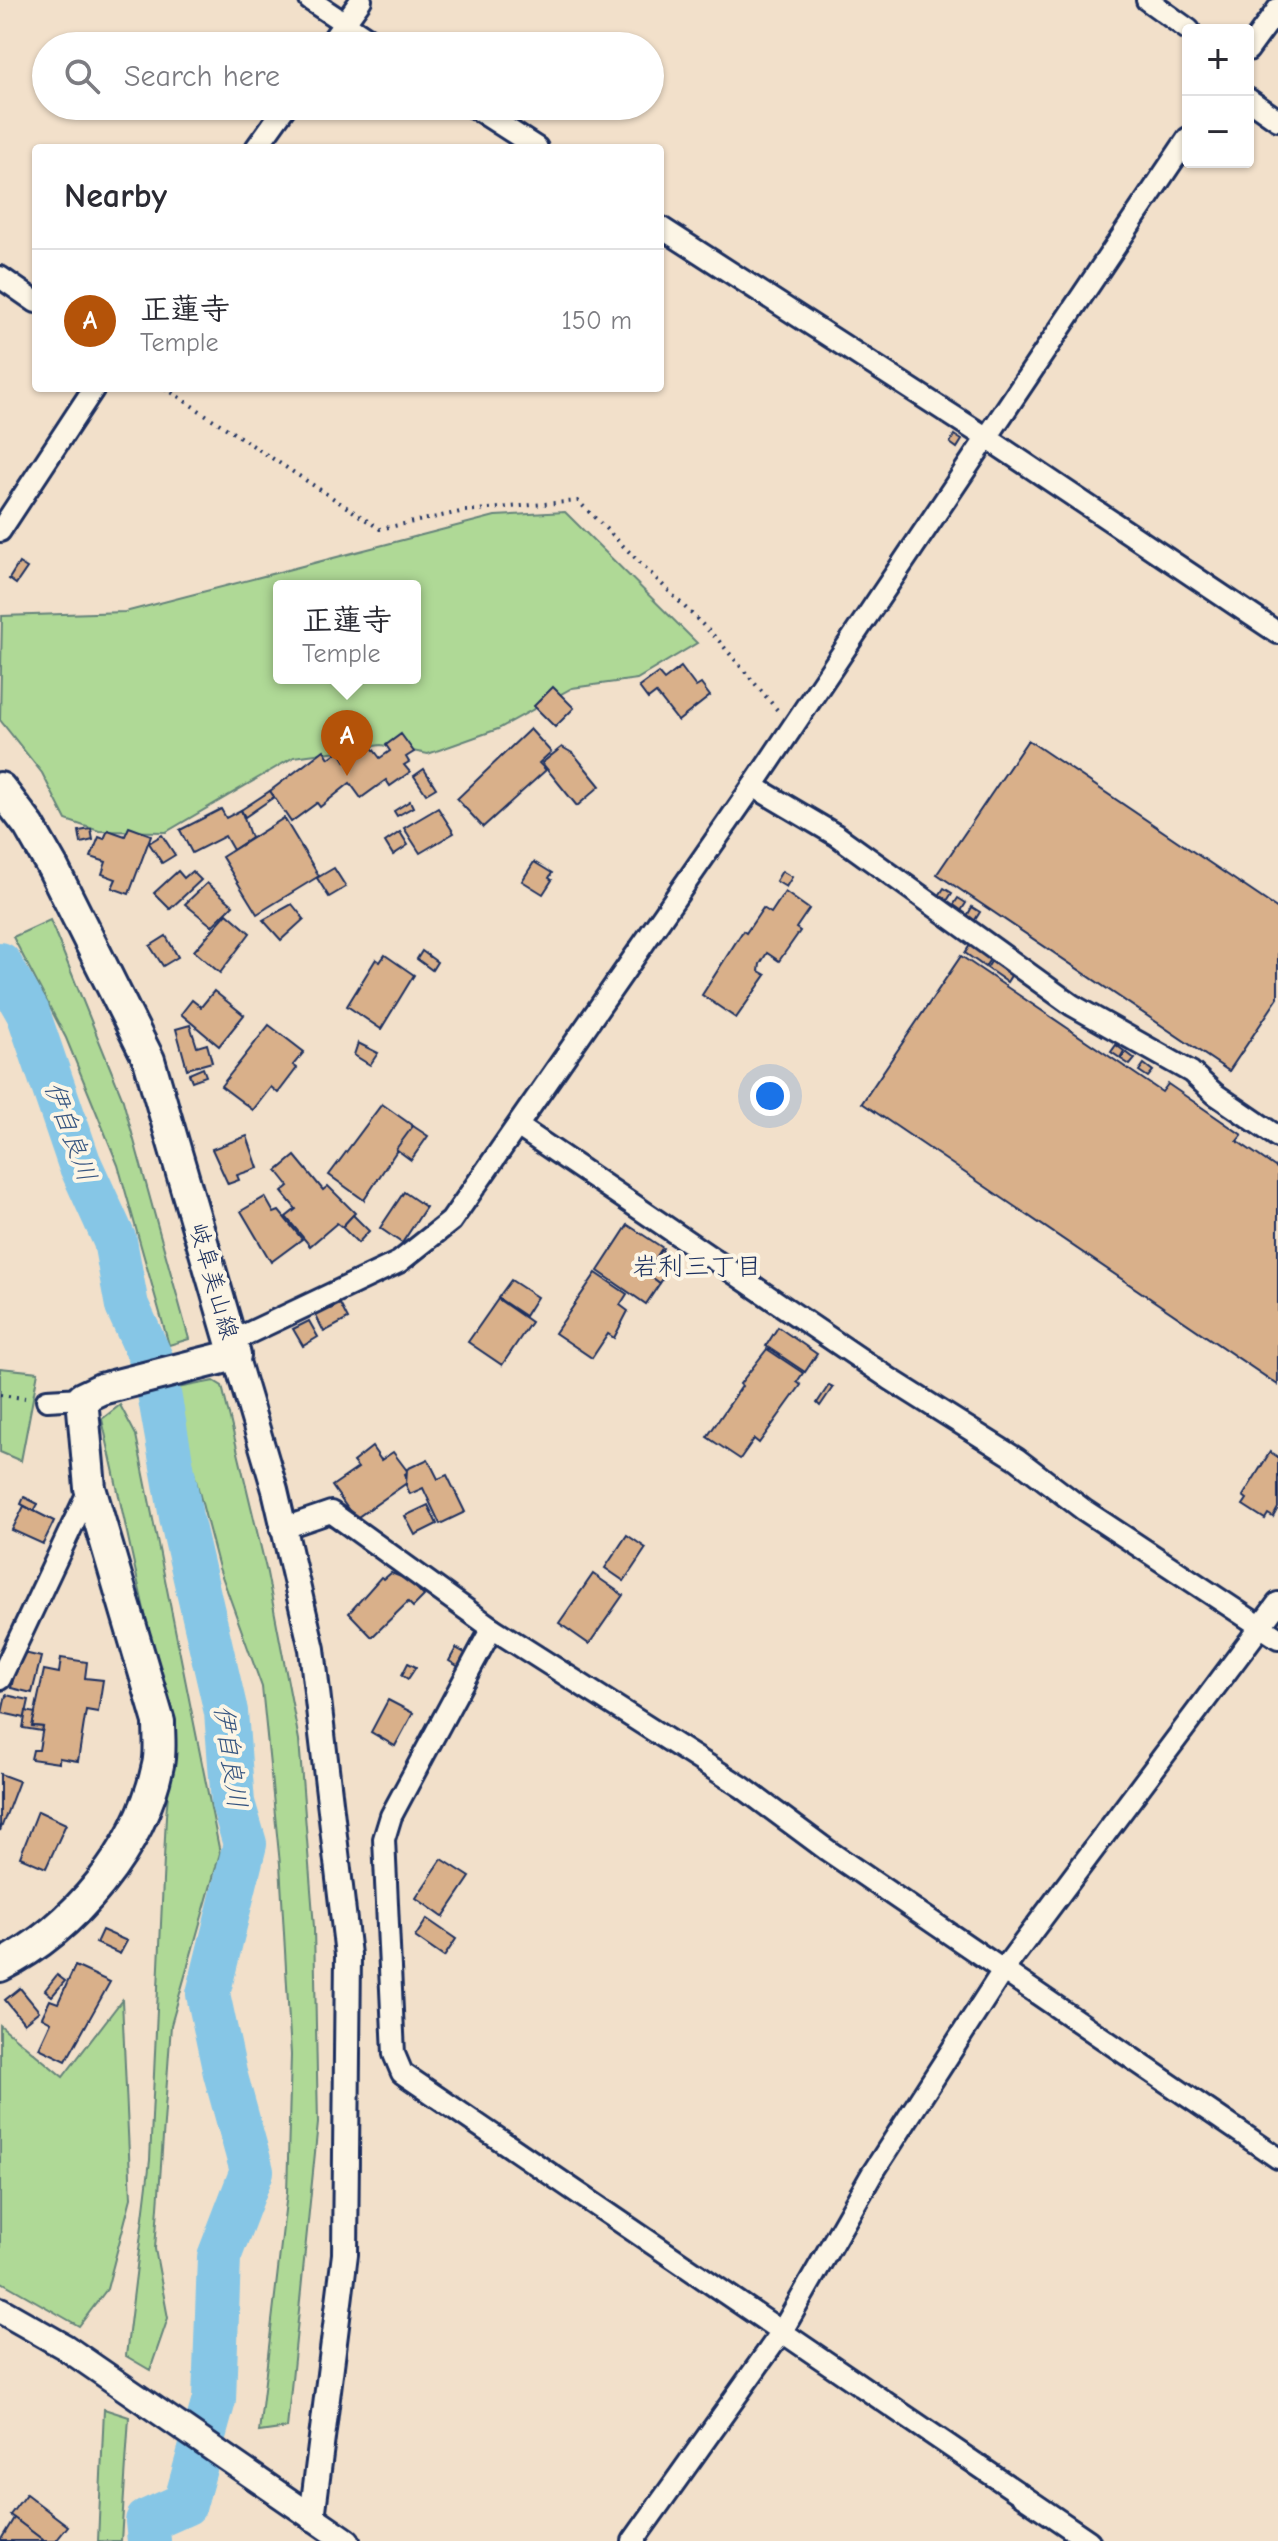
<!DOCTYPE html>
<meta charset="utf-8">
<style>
:root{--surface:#fff;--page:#f7f7f7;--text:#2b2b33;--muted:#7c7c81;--line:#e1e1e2;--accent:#b45309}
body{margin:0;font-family:"Comic Neue","Klee One",sans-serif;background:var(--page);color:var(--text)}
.controls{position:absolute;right:24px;top:24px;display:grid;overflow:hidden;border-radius:8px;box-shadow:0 2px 6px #0004}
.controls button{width:72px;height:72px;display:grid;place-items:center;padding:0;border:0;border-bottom:2px solid var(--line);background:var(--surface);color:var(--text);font:40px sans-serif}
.you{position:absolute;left:770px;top:1096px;width:28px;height:28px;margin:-20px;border:6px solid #fff;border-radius:50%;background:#1a73e8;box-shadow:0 0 0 12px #1a73e833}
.badge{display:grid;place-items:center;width:52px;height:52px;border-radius:50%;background:var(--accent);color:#fff;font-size:26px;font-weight:700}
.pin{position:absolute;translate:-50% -66px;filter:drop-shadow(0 2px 4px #0008)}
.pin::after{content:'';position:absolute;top:42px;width:28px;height:24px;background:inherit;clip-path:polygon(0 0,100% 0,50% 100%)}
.popup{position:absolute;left:273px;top:580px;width:148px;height:104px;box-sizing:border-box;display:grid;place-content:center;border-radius:8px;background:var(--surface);filter:drop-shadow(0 2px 6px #0005);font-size:26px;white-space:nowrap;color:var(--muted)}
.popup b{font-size:30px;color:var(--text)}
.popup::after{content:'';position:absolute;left:50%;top:100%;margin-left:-16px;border:16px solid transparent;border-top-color:var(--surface)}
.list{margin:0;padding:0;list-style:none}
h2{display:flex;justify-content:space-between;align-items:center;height:104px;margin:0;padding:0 32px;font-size:34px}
h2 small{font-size:26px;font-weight:400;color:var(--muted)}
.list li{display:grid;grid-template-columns:52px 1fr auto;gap:24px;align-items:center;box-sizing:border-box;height:144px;padding:0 32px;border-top:2px solid var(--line)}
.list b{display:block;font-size:30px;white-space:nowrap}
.list p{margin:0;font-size:26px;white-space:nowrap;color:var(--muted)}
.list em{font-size:26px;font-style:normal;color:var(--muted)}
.icon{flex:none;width:44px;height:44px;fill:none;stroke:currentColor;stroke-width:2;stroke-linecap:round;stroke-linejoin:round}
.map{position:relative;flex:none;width:1278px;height:2541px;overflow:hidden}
.search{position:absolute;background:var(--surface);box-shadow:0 2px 6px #0004;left:32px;top:32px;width:632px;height:88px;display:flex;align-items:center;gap:20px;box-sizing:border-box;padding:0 28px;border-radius:44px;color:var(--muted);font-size:30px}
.panel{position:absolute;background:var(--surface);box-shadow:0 2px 6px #0004;left:32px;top:144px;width:632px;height:248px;border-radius:8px}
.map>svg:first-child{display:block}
.green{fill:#afd996;stroke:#65847a;stroke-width:2;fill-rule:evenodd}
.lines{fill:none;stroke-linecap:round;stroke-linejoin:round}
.river{stroke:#86c6e6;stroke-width:44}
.building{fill:#d9b08a;stroke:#1b2f5e;stroke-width:2}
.minor-casing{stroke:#1b2f5e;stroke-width:26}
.tertiary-casing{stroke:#1b2f5e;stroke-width:30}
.primary-casing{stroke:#1b2f5e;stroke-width:36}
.path{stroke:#1b2f5e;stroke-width:4;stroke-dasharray:2 6;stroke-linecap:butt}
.minor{stroke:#fcf5e5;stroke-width:20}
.tertiary{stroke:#fcf5e5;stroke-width:24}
.primary{stroke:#fcf5e5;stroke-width:30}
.labels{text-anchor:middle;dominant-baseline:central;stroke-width:8;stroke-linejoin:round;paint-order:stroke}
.street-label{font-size:24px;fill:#1b2f5e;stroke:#fcf5e5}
.water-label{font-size:26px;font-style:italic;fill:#365580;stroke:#fcf5e5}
.neighbourhood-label{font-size:26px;fill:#1b2f5e;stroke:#fcf5e5}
</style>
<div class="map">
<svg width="1278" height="2541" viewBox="0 0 1278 2541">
<rect width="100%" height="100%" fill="#f2e0ca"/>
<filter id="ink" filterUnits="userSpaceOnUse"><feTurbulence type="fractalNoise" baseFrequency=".0125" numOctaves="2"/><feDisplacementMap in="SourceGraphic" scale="16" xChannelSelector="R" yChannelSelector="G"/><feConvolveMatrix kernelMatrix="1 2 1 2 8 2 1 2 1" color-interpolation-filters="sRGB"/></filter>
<g filter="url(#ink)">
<!-- green -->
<g class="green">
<path d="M565,512L697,643L637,679L572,688L498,729L428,754L381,745L294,757L166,832L99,831L66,820L42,773L0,720L2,616L125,612L495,516ZM279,586H415V678H279Z"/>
<polygon points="50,920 122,1097 189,1339 169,1345 118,1165 66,1038 13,937"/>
<polygon points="0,1368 38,1372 21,1461 0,1452"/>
<polygon points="214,1381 222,1386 267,1573 299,1740 314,1927 318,2123 287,2428 259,2432 287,2193 291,2055 280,1864 262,1687 219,1568 172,1389"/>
<polygon points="120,1405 136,1435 220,1853 171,2025 155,2249 168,2318 150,2370 126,2356 150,2160 166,1816 173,1741 102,1419"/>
<polygon points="122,2000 131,2198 107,2289 79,2326 0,2281 0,2025 63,2077"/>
<polygon points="104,2409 129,2417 121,2541 98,2541"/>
</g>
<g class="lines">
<!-- river -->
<polyline class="river" points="0,964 28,1013 79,1162 115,1241 127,1306 154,1365 181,1517 226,1712 233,1803 245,1844 208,1994 225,2073 252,2171 219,2257 214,2400 185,2504 147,2521 149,2541"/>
</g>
<!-- building -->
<g class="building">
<polygon points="954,435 962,440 957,448 950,443"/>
<polygon points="19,563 27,568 16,584 9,579"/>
<polygon points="681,667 696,687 701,684 710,696 678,721 656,693 648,699 639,687 658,673 664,680"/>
<polygon points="553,687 574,708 555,727 534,706"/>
<polygon points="530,729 551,752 539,763 546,770 483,827 457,799"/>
<polygon points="401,734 414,752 406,757 409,762 404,765 410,772 390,786 386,780 361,798 350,783 320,807 317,803 291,822 270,791 324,750 329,758 339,751 346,762 370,745 380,758 390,751 386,745"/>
<polygon points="1028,740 1278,909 1278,998 1229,1071 937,874"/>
<polygon points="562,747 574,754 600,786 577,806 542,763"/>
<polygon points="424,769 436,788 426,794 414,776"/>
<polygon points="270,791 274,797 245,817 241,810"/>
<polygon points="410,801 413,807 397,816 394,811"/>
<polygon points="438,808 454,833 420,853 404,828"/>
<polygon points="221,809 226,818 241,810 251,838 233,850 225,836 192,853 180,830"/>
<polygon points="284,818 319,876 257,914 222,857"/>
<polygon points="129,827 151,835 129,894 112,888 116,879 102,874 106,862 91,857 99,837 104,839 108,830 125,836"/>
<polygon points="91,829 93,840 81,843 79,831"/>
<polygon points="400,832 408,845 393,855 385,842"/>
<polygon points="162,835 175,855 162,863 149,843"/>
<polygon points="534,862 552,873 549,878 552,880 543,894 522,881"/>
<polygon points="334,868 346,887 329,897 317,878"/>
<polygon points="178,871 184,878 192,871 201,880 170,909 154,893"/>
<polygon points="782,871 792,877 786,887 776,881"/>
<polygon points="207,883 233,905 212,926 185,904"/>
<polygon points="944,888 952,893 945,904 937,899"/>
<polygon points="785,892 809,909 796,928 800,931 779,961 767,953 760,964 759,971 766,975 736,1018 702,995 743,931 746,933 763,908 771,913"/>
<polygon points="958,898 966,903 959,914 951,909"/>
<polygon points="292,904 304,919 281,940 263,920"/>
<polygon points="972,907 980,912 973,923 966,918"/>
<polygon points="227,913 250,933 220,973 194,951"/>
<polygon points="166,936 178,957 163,966 150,946"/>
<polygon points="970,945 990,959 985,967 965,953"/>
<polygon points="422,951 437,962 432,970 417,959"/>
<polygon points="385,955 414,975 381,1029 347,1006 376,959 380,962"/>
<polygon points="961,956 1162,1092 1168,1084 1242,1135 1237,1141 1278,1169 1278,1385 862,1103"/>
<polygon points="992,960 1012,974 1007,982 987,968"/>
<polygon points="214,991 244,1015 219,1046 181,1014 192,1000 201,1007"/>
<polygon points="190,1025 197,1047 207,1044 212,1062 187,1069 176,1029"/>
<polygon points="269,1025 304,1052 293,1065 297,1068 278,1093 271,1087 253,1110 221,1086"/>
<polygon points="358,1043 378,1053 370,1065 354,1055"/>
<polygon points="1116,1045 1124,1051 1120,1058 1111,1052"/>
<polygon points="1126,1052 1135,1059 1130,1065 1121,1059"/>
<polygon points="1144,1064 1153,1071 1148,1077 1139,1071"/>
<polygon points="203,1068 206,1076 192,1081 189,1074"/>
<polygon points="382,1104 413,1126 364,1200 329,1175"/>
<polygon points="413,1126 428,1136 411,1160 396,1149"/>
<polygon points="247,1136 258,1168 237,1175 239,1180 228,1184 212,1149"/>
<polygon points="295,1156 323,1190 328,1186 355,1213 342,1227 337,1223 310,1246 286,1217 296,1209 282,1192 289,1186 277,1171"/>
<polygon points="404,1192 426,1207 402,1243 380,1228"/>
<polygon points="265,1197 274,1213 279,1211 302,1239 271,1262 241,1211"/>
<polygon points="353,1215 369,1231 358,1243 342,1227"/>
<polygon points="628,1225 663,1248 646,1273 660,1283 646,1304 598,1271"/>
<polygon points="661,1250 676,1260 660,1283 646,1273"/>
<polygon points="596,1273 627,1294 620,1305 628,1311 614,1338 608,1334 592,1358 555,1333"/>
<polygon points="511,1280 537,1297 525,1316 498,1298"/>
<polygon points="498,1299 531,1322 502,1365 468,1342"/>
<polygon points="340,1304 348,1319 324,1332 316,1316"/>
<polygon points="309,1321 318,1337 303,1346 293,1329"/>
<polygon points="778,1327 817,1354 805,1372 766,1346"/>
<polygon points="767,1349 803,1373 797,1382 801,1385 759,1443 754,1439 740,1459 707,1437 742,1386 740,1384"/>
<polygon points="829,1385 833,1387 820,1406 817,1403"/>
<polygon points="372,1447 381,1460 393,1452 408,1472 405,1474 408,1482 355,1519 332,1486 358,1468 353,1462"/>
<polygon points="1270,1452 1278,1457 1278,1508 1273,1517 1268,1514 1265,1519 1243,1505 1247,1499 1243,1496"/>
<polygon points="428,1459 438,1479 447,1475 465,1512 440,1524 423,1488 410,1494 406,1485 407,1469"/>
<polygon points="24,1497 38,1504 34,1511 21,1504"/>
<polygon points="428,1505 437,1524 415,1535 405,1516"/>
<polygon points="24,1506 54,1521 43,1544 12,1530"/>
<polygon points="627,1535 646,1548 624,1581 605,1568"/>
<polygon points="391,1573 409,1580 424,1596 413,1607 408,1602 372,1637 349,1613 381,1577 384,1579"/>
<polygon points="593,1574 623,1595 589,1644 559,1623"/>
<polygon points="456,1648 467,1654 459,1667 449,1661"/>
<polygon points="20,1652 41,1657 32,1693 11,1688"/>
<polygon points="61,1658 87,1662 85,1678 103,1680 98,1712 86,1710 78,1761 59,1758 59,1763 31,1759 33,1750 39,1750 43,1727 32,1726 44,1670 59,1673"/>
<polygon points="408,1663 416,1667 408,1679 402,1675"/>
<polygon points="6,1695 29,1700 25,1718 2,1713"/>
<polygon points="388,1700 413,1713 395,1746 371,1732"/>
<polygon points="26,1711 35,1713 32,1726 43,1727 42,1731 23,1728"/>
<polygon points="0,1774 19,1781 0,1831"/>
<polygon points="38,1811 66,1824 46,1868 20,1857"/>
<polygon points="442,1859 470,1877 443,1917 416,1898"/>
<polygon points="427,1919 456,1939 444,1957 415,1937"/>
<polygon points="102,1930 127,1941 120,1954 96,1943"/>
<polygon points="75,1966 110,1982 66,2061 39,2048 51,2022 42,2017 50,2000 58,2003"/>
<polygon points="57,1975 65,1981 52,1996 45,1990"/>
<polygon points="20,1988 39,2011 24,2023 5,2000"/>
<polygon points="26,2494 68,2526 56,2541 44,2541 10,2515"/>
<polygon points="14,2518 43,2540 43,2541 0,2541"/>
</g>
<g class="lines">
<!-- minor casing -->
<g class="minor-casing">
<g id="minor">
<polyline points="310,0 379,46"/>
<polyline points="1147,0 1189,30"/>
<polyline points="328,46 361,0"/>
<polyline points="1248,50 1278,9"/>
<polyline points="1248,99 1278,120"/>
<polyline points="472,106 537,148"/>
<polyline points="256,148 286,106"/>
<polyline points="660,227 987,438 1278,633"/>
<polyline points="0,277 36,302"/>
<polyline points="0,531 94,388"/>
<polyline points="753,786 836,835 1072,1005 1191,1072 1215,1094 1278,1137"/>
<polyline points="519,1127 890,1379 1017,1459 1084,1510 1278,1638"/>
<polyline points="232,1341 399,1262 451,1221 753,786 1188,138"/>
<polyline points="47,1400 82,1398"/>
<polyline points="281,1529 331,1512 492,1628 742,1787 827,1850 1278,2158"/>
<polyline points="492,1628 391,1816 384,1839 394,2054 402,2073 1089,2541"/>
<polyline points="0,1679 90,1488"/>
<polyline points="633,2541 781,2333 872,2174 1004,1969 1278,1603"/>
</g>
</g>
<!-- tertiary casing -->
<g class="tertiary-casing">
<g id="tertiary">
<polyline points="235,1355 275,1490 312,1649 348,1955 345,2254 312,2518"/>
<polyline points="0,2310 65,2347 347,2541"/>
</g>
</g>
<!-- primary casing -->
<g class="primary-casing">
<path id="primary" d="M0,788L29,826L53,868L149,1060L235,1355L101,1389L82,1398L90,1488L159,1722C159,1736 161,1752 158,1765C141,1848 74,1929 0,1966"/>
</g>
<!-- path -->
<g class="path">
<polyline points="165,388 380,529 465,511 578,501 719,641 779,712"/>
<polyline points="0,1395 25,1398"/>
</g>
<!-- minor -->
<use href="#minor" class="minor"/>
<!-- tertiary -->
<use href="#tertiary" class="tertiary"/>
<!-- primary -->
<use href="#primary" class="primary"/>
</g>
</g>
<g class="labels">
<!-- street labels -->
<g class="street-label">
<text transform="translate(214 1281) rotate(74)">岐阜美山線</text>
</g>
<!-- water labels -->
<g class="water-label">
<text transform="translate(70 1132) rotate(70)">伊自良川</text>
<text transform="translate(230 1757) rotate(82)">伊自良川</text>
</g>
<!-- neighbourhood labels -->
<g class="neighbourhood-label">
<text x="697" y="1267">岩利三丁目</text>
</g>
</g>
</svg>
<div class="controls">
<button>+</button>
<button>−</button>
</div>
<div class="you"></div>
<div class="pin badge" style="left:347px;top:776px">A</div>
<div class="popup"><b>正蓮寺</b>Temple</div>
<div class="search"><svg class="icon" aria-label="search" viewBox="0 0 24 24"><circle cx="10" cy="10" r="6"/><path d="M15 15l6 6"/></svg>Search here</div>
<section class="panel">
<h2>Nearby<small></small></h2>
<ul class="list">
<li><span class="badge">A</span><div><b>正蓮寺</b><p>Temple</p></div><em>150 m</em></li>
</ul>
</section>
</div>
